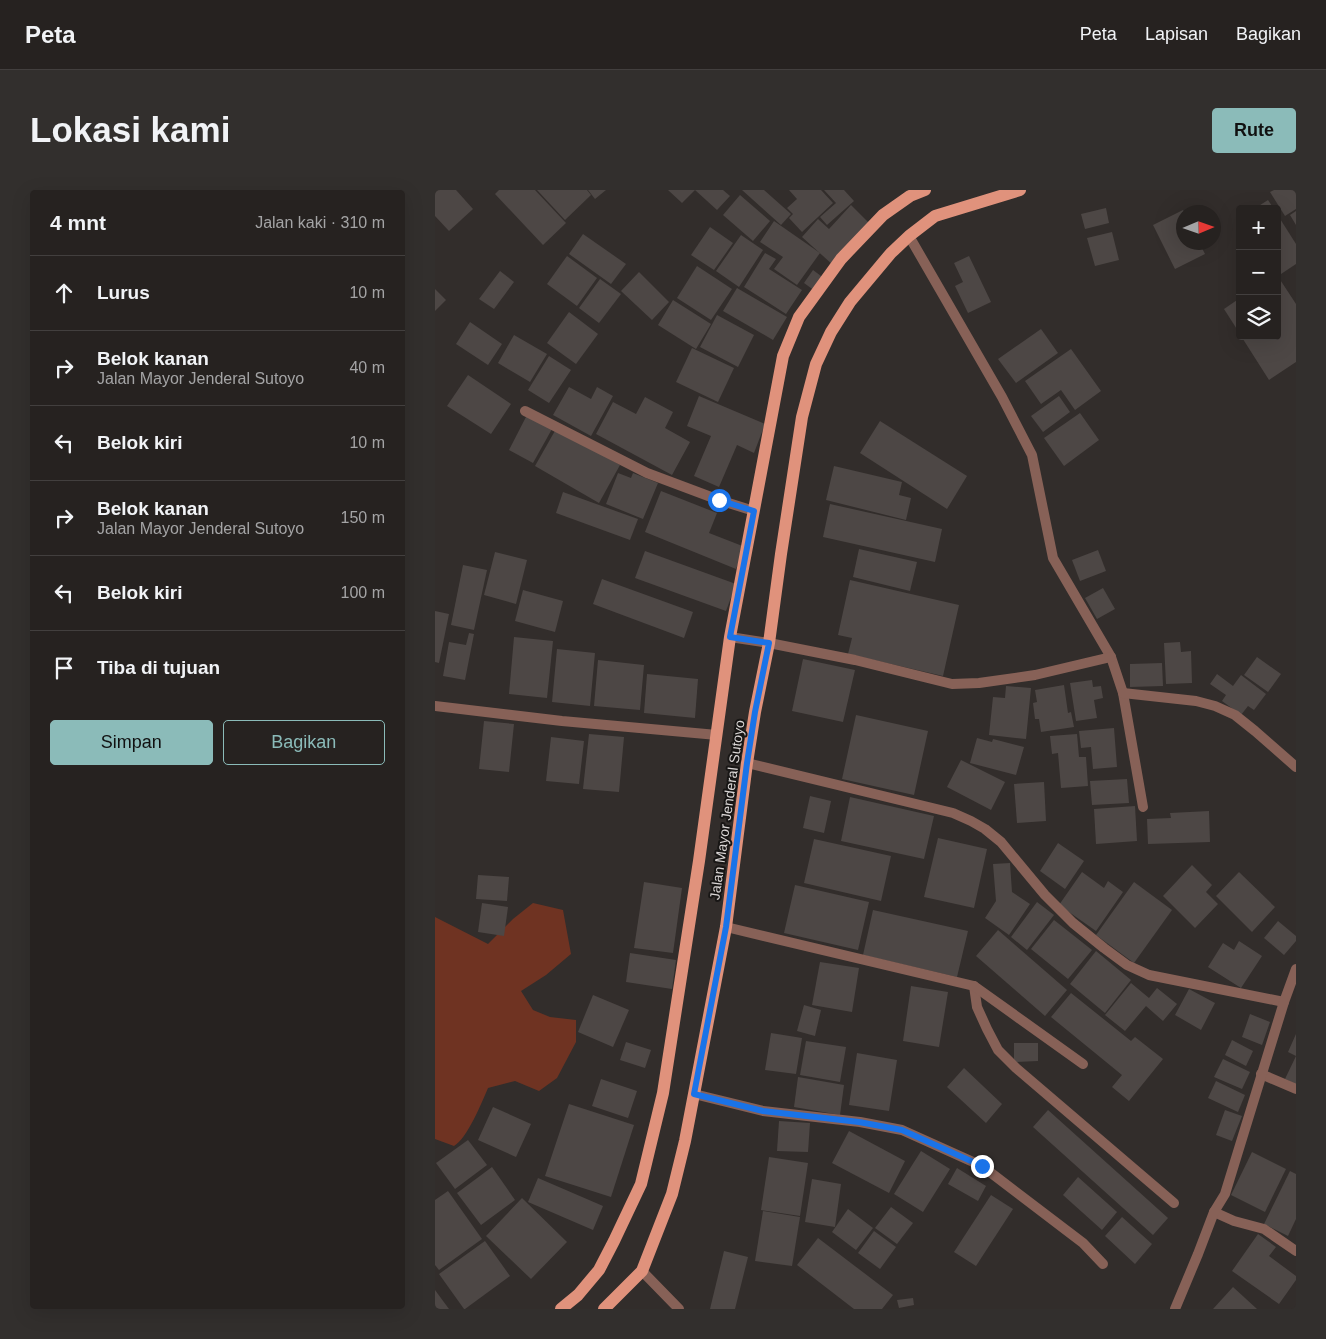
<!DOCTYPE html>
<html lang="id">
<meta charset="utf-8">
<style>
:root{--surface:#262220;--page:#322f2d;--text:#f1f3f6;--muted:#a4a4a5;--line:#423f3e;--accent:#8bbbb9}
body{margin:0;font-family:Helvetica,sans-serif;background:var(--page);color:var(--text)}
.controls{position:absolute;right:15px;top:15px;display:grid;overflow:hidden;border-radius:5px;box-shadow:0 5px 20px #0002}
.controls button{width:45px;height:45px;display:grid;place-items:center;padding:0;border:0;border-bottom:1px solid var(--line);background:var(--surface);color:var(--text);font:25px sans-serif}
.compass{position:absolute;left:741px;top:15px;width:45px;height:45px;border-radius:50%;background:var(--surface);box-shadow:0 5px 20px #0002;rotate:88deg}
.stop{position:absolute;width:15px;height:15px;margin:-11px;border:4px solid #1a73e8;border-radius:50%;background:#fff}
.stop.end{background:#1a73e8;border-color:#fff;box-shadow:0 1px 5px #0008}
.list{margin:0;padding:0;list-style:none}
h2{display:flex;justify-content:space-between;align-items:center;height:65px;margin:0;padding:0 20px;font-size:21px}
h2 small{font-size:16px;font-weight:400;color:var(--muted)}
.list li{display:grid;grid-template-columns:32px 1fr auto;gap:15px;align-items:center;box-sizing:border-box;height:75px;padding:0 20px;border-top:1px solid var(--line)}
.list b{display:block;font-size:19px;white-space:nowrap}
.list p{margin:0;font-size:16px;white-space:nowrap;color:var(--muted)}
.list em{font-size:16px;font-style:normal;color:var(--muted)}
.actions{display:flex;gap:10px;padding:15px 20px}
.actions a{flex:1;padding:11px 0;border:1px solid var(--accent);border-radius:5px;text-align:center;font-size:18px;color:var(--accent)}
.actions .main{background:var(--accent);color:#111}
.icon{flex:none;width:28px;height:28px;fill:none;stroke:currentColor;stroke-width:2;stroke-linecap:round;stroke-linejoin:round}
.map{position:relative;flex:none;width:861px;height:1119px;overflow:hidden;border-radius:5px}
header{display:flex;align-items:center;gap:30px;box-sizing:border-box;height:70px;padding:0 25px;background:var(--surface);border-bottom:1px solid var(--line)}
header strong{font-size:24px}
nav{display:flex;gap:28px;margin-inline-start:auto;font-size:18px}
.intro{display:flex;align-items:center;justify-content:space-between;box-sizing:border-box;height:120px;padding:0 30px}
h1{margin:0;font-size:35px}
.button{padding:12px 22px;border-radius:5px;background:var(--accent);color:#111;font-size:18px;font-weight:700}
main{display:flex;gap:30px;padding:0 30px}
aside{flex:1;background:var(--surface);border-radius:5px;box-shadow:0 5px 20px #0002}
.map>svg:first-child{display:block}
.green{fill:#6f3322}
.building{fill:#4d4745}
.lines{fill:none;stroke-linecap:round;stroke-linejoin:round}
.minor{stroke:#876157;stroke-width:10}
.primary{stroke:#e0927c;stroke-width:12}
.route{stroke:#1a73e8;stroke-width:6}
.labels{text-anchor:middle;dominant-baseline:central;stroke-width:4;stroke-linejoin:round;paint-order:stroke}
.street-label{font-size:14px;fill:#dad6d5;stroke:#181615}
</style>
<header>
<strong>Peta</strong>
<nav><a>Peta</a><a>Lapisan</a><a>Bagikan</a></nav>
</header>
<div class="intro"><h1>Lokasi kami</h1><a class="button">Rute</a></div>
<main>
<aside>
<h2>4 mnt<small>Jalan kaki · 310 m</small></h2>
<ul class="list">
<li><svg class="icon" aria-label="ahead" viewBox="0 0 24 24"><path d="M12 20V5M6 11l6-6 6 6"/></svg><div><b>Lurus</b></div><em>10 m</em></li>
<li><svg class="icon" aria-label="right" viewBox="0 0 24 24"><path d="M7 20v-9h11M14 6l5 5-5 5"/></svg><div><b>Belok kanan</b><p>Jalan Mayor Jenderal Sutoyo</p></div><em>40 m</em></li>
<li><svg class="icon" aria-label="left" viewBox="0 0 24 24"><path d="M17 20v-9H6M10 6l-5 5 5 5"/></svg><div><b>Belok kiri</b></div><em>10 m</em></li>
<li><svg class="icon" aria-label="right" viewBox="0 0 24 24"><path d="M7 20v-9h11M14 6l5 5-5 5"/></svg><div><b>Belok kanan</b><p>Jalan Mayor Jenderal Sutoyo</p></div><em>150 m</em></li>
<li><svg class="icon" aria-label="left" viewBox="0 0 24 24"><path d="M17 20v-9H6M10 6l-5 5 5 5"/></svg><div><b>Belok kiri</b></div><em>100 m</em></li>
<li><svg class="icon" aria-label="arrive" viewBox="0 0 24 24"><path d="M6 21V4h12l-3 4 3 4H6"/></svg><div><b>Tiba di tujuan</b></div></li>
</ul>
<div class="actions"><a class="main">Simpan</a><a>Bagikan</a></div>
</aside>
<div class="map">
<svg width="861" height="1119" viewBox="0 0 861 1119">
<rect width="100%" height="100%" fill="#322d2b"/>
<!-- green -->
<path class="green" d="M98,713L128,720L136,764L111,785L86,801L98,820L115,827L141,830V852L122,888L104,901L80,891L53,898C47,912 32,949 19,956L0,949V727L53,754L78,729Z"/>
<!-- building -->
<g class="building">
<polygon points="0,0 21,0 38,19 14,41 0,26"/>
<polygon points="64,0 100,0 131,33 108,55 60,4"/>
<polygon points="102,0 152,0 156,5 130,30"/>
<polygon points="153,0 171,0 160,9"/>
<polygon points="233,0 260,0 247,13"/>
<polygon points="260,0 288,0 295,6 282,20"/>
<polygon points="307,0 329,0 356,24 346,35"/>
<polygon points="354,0 386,0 398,13 367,42 354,28 358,24 352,18 362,9"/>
<polygon points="389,0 409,0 419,11 392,35 385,27 401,13"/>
<polygon points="839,0 861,0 861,19 850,26 835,2"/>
<polygon points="305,5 335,31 318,51 288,25"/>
<polygon points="833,10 839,19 819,19"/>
<polygon points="416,15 435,34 398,75 367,47 383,29 394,39"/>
<polygon points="671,18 674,33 650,39 646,24"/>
<polygon points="748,20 749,22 748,52 764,52 770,64 740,79 718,35"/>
<polygon points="861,21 861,35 855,25"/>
<polygon points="842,24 861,54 861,74 846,84 842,78"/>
<polygon points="339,31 385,63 362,95 339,79 348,67 325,52"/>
<polygon points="275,37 298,53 279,80 256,65"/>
<polygon points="677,42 684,70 660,76 652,48"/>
<polygon points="148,44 191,74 176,94 134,64"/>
<polygon points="306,45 328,60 304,97 281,81"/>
<polygon points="330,63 341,69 334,79 367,100 351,124 309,97"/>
<polygon points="132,66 162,88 142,116 112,94"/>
<polygon points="534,66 556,112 533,123 520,96 528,92 519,73"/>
<polygon points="262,76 297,99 276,130 242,108"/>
<polygon points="378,80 390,89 380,101 369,93"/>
<polygon points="65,81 79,92 59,119 44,109"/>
<polygon points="204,82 234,112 217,130 186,101"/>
<polygon points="842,85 861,114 861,172 834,190 806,146 842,146"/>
<polygon points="165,89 186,104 164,133 144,118"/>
<polygon points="302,98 352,127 338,150 288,121"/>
<polygon points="0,99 11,110 0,121"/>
<polygon points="805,108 805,144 789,119"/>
<polygon points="238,110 276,134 261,159 223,135"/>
<polygon points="134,122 163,144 141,174 112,153"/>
<polygon points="282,125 319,145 303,177 265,157"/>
<polygon points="35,132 67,154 53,175 21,154"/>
<polygon points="606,139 623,163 581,193 563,169"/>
<polygon points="79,145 112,164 95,192 63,173"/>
<polygon points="257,158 299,178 283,212 241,192"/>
<polygon points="636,159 666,201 640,220 626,200 606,214 590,191"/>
<polygon points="114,166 136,180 114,213 93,200"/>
<polygon points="33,185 76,214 56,244 12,216"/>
<polygon points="134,197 156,209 162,197 178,206 156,246 118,225"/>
<polygon points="264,206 330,234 319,263 302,255 284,297 259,286 276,246 252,236"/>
<polygon points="624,206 635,222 608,242 596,226"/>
<polygon points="210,207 238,222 230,238 255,252 237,285 161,244 178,212 201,224"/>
<polygon points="645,223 664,250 629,276 609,248"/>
<polygon points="92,225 117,239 98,273 74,260"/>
<polygon points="445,231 532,286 512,319 425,263"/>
<polygon points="121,239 185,275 164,313 100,276"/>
<polygon points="399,276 467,292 464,305 476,308 471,330 391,310"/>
<polygon points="183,283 196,288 198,283 223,293 208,329 171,314"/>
<polygon points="226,301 282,323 274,343 310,357 301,379 210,342"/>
<polygon points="128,302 203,329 195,350 121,323"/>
<polygon points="395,314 507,339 500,372 388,347"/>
<polygon points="424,359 482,372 475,401 418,387"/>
<polygon points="663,360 671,381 645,391 637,370"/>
<polygon points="210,361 301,394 291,421 200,388"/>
<polygon points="60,362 92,370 81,414 49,405"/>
<polygon points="28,375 52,380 39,440 16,435"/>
<polygon points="167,389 258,422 249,448 158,414"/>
<polygon points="415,390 524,415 508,486 413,464 417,448 403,445"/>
<polygon points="668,398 680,419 662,429 650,408"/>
<polygon points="88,400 128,411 120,442 80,431"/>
<polygon points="0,421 14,424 4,473 0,472"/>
<polygon points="34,443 39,444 30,490 8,486 14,452 31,455"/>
<polygon points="79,447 118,451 112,508 74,504"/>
<polygon points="745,452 746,462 756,461 757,493 731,494 729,453"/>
<polygon points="122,459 160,463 155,516 117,512"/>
<polygon points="822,467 846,484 833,502 809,485"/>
<polygon points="368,469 420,480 408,532 357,521"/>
<polygon points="163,470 209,475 205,520 159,516"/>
<polygon points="727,473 728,496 695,497 695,474"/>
<polygon points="212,484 263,489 260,528 209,523"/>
<polygon points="782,484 798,496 806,485 831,504 819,520 813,516 806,525 787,511 791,505 775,494"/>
<polygon points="657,490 658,497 666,496 668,508 659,510 662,528 641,531 635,493"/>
<polygon points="629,495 633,523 636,522 639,537 606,542 604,529 600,529 598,513 602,512 600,500"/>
<polygon points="571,496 596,498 591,549 554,545 558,507 570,508"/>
<polygon points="421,525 493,541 479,605 407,589"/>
<polygon points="49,531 79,534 74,582 44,579"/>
<polygon points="679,538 682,577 658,579 656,557 646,558 644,541"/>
<polygon points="154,544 189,547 184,602 148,599"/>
<polygon points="642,544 644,567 651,567 653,596 626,598 623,563 617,564 615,546"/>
<polygon points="116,547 149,551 144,594 111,591"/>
<polygon points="542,548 557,552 558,549 589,557 581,585 535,573"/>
<polygon points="526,570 570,592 556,620 512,597"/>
<polygon points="692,589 694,613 657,615 655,591"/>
<polygon points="609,592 611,631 582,633 579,594"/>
<polygon points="375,606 396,611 389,643 368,638"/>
<polygon points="415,607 499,626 489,669 406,651"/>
<polygon points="700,616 702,651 661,654 659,619"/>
<polygon points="774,621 775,652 713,654 712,629 736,628 735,623"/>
<polygon points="503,648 552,659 539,718 489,707"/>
<polygon points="379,649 456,666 446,711 369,693"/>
<polygon points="623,653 649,671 630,699 605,681"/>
<polygon points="575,673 577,702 595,714 574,745 550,728 561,711 558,674"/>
<polygon points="757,675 777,695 771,702 783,714 760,738 728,706"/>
<polygon points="647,682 669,698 673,691 688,702 661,741 624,715"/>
<polygon points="804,682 840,717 817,742 781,706"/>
<polygon points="43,685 74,687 72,711 41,709"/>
<polygon points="209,692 247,698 238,763 199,758"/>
<polygon points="699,692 737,720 699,773 661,745"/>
<polygon points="360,695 434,712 423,760 349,743"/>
<polygon points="602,712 619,725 592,760 576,747"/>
<polygon points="47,713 73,717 69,746 43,742"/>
<polygon points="438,720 533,741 522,787 428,765"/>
<polygon points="619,730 657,760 633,789 596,759"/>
<polygon points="843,731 861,746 861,751 849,765 829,748"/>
<polygon points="563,740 632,800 610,826 541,766"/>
<polygon points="804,751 827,766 806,798 773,777 788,753 799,760"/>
<polygon points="661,761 696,790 670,823 635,794"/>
<polygon points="195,763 241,770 237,799 191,792"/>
<polygon points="385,772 424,778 417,822 377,815"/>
<polygon points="696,793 714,808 722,798 742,814 728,831 711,816 690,841 670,825"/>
<polygon points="476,796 513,802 504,857 468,851"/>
<polygon points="754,799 780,813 766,840 740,825"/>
<polygon points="636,803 696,851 700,847 728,869 694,911 677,897 687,885 616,827"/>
<polygon points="158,805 194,820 178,857 143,842"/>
<polygon points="369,815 386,820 380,846 362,841"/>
<polygon points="815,824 835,832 827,855 807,847"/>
<polygon points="336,843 367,848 361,884 330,880"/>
<polygon points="861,844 861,894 850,889 861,866 853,862"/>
<polygon points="797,850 818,861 811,876 790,865"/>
<polygon points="371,851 411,857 405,892 365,885"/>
<polygon points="191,852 216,860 210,878 185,870"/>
<polygon points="579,853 603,853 603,871 579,872"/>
<polygon points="422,863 462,870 454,921 414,915"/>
<polygon points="788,869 815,882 807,899 779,887"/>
<polygon points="529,878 567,914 551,933 512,897"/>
<polygon points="363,887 409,895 405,925 359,917"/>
<polygon points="166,889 202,901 193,928 157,916"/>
<polygon points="781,891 810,905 803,922 773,908"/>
<polygon points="134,914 199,935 176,1007 110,986"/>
<polygon points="58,917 96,934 81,967 43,950"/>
<polygon points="613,920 733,1028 718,1045 598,937"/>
<polygon points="790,920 807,926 797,951 781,945"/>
<polygon points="344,931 375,933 373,962 342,961"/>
<polygon points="414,941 470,971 454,1003 397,973"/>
<polygon points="33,950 52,975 20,999 1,973"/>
<polygon points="486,961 515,979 488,1022 459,1004"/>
<polygon points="817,962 851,979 830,1022 796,1005"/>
<polygon points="334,967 373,973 365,1026 326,1020"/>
<polygon points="57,977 80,1010 46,1035 22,1003"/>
<polygon points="522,978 551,996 543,1011 513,994"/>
<polygon points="855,981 861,984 861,1029 853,1046 829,1034"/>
<polygon points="643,987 682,1022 667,1040 628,1005"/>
<polygon points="103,988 168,1016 158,1040 93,1012"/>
<polygon points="377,989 406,994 400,1037 370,1032"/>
<polygon points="13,1001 47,1049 4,1080 0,1075 0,1010"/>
<polygon points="556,1005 578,1019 541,1076 519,1062"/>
<polygon points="87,1008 132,1052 96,1089 51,1046"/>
<polygon points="456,1017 478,1033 462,1054 440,1038"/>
<polygon points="413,1019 438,1038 421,1060 397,1042"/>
<polygon points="328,1021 365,1027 357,1076 320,1071"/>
<polygon points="687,1027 717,1054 700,1074 670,1046"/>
<polygon points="439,1041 461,1057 445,1079 423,1063"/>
<polygon points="823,1044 841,1057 834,1066 861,1086 861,1090 844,1114 797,1081"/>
<polygon points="383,1048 458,1105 447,1119 419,1119 362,1075"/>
<polygon points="50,1051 75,1086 30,1119 29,1119 4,1084"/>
<polygon points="289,1061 313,1067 300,1119 275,1119"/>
<polygon points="798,1097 822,1119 778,1119"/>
<polygon points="0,1100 14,1119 0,1119"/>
<polygon points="478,1108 479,1115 464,1118 462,1110"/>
</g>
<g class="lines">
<!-- minor -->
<g class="minor">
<polyline points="474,46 567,207 597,265 618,368 676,467 688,503 708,617"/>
<polyline points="90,221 212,283 284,310 319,321"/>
<polyline points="295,447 334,453 420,470 517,494 544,493 600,485 676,467"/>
<polyline points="688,503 761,511 780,516 800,525 820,541 861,577"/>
<polyline points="0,516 127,531 282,545"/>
<polyline points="312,573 518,623 536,631 550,639 566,652 610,705 638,733 669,758 692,775 714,785 849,812"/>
<polyline points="291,737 539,796 542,817 552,839 563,860 581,878 739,1013"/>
<polyline points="539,796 648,874"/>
<polyline points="826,884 861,899"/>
<polyline points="259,904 328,921 425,932 467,940 547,976 648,1053 668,1074"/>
<polyline points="779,1022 799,1031 829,1039 861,1061"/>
<polyline points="207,1081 244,1119"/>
<polyline points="740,1119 763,1064 779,1022 790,1004 849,812 861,779"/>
</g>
<!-- primary -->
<g class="primary">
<polyline points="126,1119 143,1105 164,1080 179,1051 206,994 228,903 264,671 295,447 348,166 364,127 406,69 448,25 475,6 490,0"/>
<polyline points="169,1119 207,1081 237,1004 250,951 291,737 312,573 320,522 334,453 346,364 367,227 381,174 396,142 415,112 456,63 474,46 500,26 585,0"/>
</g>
</g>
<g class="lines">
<!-- route -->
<polyline class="route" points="284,310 319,321 295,447 334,453 320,522 312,573 291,737 259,904 328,921 424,932 467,940 547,976"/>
</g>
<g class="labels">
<!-- street labels -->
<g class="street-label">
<text transform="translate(292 620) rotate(-82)">Jalan Mayor Jenderal Sutoyo</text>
</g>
</g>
</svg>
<div class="controls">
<button>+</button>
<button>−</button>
<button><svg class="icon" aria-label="layers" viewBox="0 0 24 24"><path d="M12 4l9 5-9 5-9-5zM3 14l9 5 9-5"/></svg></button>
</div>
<svg class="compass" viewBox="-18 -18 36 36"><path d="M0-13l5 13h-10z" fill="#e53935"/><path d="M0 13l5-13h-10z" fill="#a4a4a5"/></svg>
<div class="stop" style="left:284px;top:310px"></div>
<div class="stop end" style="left:547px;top:976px"></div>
</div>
</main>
